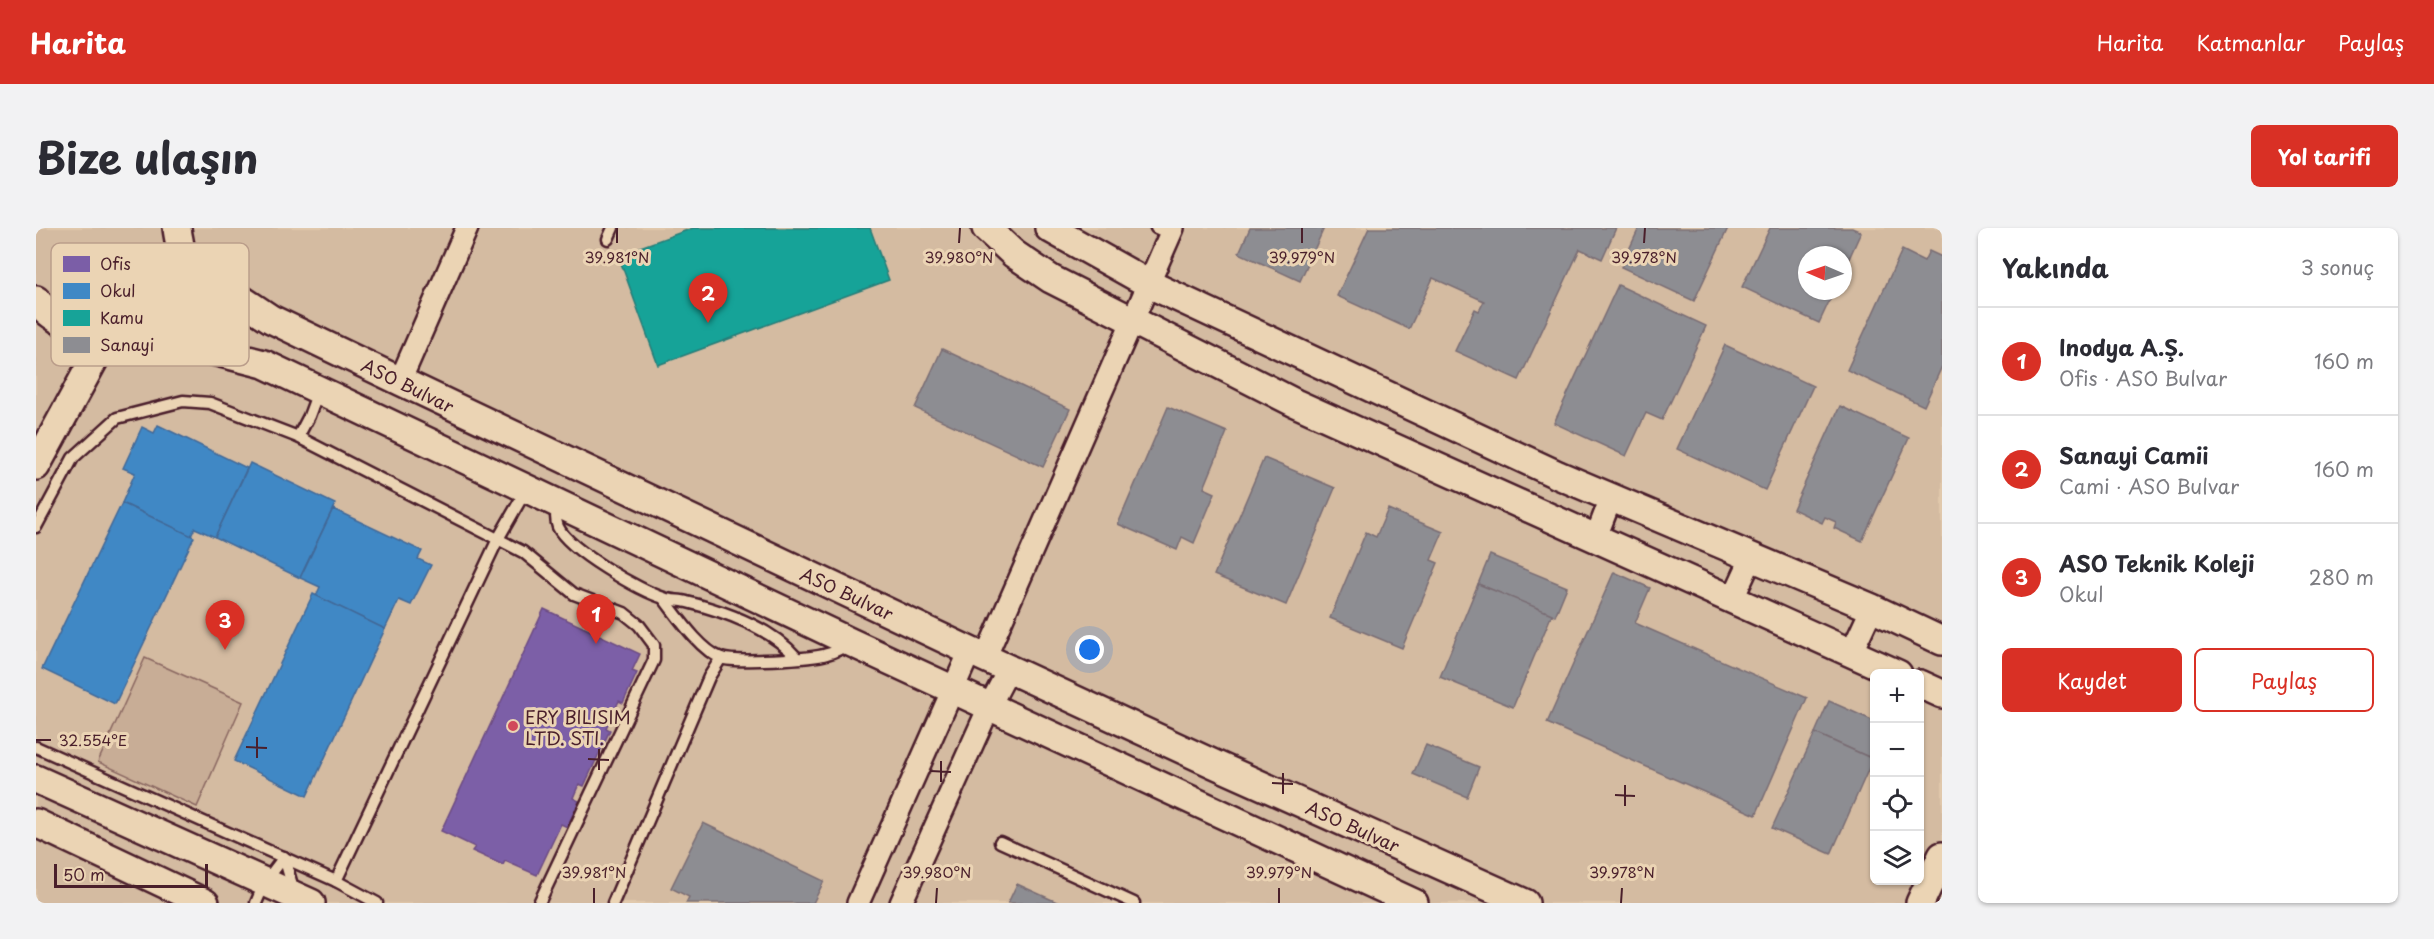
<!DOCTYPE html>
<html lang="tr">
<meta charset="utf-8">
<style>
:root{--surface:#fff;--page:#f2f2f3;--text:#2b2b33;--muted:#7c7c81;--line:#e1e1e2;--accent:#d93025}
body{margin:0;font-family:"Playpen Sans",sans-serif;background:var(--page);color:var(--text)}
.controls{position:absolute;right:18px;bottom:18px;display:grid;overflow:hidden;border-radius:9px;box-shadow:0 2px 4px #0004}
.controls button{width:54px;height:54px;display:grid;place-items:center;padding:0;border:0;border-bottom:2px solid var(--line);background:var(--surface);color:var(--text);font:30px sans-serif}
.compass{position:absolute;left:1762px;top:18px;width:54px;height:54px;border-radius:50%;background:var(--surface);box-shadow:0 2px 4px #0004;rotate:272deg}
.scale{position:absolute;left:18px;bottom:15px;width:154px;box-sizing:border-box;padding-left:6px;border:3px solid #4a1f2b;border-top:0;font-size:16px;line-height:21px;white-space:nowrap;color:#4a1f2b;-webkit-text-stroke:4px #ebd4b4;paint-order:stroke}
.you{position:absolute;left:1054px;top:422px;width:21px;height:21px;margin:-15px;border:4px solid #fff;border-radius:50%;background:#1a73e8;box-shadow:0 0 0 9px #1a73e833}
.badge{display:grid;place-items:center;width:39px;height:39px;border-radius:50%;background:var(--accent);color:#fff;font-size:20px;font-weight:700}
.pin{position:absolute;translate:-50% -50px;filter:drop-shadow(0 2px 3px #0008)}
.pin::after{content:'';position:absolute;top:32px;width:21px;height:18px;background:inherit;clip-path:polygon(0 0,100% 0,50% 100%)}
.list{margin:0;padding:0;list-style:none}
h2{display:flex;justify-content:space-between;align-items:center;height:78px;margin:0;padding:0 24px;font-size:26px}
h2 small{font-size:20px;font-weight:400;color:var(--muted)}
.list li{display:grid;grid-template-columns:39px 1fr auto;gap:18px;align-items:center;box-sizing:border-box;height:108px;padding:0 24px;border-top:2px solid var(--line)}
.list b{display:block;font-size:22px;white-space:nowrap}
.list p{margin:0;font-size:20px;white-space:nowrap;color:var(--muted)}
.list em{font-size:20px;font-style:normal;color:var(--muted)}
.actions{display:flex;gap:12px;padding:18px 24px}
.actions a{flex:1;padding:14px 0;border:2px solid var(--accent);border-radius:9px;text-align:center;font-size:21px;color:var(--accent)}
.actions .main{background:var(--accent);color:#fff}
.icon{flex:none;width:33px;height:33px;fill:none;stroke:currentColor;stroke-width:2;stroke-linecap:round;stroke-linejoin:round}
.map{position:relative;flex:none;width:1906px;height:675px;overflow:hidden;border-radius:9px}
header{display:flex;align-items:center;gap:36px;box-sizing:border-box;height:84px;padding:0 30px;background:var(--accent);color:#fff}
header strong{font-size:28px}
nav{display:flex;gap:33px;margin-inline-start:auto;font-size:21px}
.intro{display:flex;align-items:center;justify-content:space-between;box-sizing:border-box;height:144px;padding:0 36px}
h1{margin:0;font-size:42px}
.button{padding:15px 27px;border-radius:9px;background:var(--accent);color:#fff;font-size:21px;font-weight:700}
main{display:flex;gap:36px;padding:0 36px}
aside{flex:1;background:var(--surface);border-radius:9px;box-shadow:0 2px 4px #0004}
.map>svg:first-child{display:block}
.built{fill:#d4bba1;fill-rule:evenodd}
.green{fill:#c8ad96;stroke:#896660;stroke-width:1.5}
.offices{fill:#7b5ea7;stroke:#6c4b82;stroke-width:1.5}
.schools{fill:#3f88c5;stroke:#426897;stroke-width:1.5}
.public{fill:#17a398;stroke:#267b77;stroke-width:1.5}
.industry{fill:#8d8d92;stroke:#796c73;stroke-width:1.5}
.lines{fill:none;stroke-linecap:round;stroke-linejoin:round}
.service-casing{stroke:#4a1f2b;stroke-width:15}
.minor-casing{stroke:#4a1f2b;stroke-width:26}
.tertiary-casing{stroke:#4a1f2b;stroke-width:32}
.service{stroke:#ebd4b4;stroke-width:10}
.minor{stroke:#ebd4b4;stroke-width:21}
.tertiary{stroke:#ebd4b4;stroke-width:27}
.ticks{fill:none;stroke:#4a1f2b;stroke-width:2}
.poi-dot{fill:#d1495b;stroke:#ebd4b4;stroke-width:2}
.labels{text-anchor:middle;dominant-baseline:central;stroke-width:6;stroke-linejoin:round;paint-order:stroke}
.street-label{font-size:18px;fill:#4a1f2b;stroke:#ebd4b4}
.poi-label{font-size:18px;fill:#4a1f2b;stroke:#ebd4b4;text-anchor:start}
.key{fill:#ebd4b4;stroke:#bb9e8b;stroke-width:1.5}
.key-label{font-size:16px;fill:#4a1f2b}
.ticks-label{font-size:15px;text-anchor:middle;fill:#4a1f2b;stroke:#ebd4b4;stroke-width:6;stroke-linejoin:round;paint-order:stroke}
</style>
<header>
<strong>Harita</strong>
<nav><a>Harita</a><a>Katmanlar</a><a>Paylaş</a></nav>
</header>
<div class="intro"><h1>Bize ulaşın</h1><a class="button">Yol tarifi</a></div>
<main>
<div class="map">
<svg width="1906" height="675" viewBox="0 0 1906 675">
<rect width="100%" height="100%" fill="#e1c9ac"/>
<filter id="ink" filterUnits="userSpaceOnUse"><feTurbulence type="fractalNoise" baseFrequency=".0167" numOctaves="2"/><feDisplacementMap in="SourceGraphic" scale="12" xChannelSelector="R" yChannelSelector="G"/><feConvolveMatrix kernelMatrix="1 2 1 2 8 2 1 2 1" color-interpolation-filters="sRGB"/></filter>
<g filter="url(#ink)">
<!-- built -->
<path class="built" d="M0,0H1906V675H0ZM1771,27H1807V63H1771ZM1838,446H1884V652H1838Z"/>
<!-- green -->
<polygon class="green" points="109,430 207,474 161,579 62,534"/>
<!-- offices -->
<polygon class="offices" points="508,381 604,426 596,443 601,445 587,475 583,473 570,500 574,502 548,558 543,556 537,570 543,573 531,599 525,596 501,647 469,633 467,637 436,623 439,619 405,603"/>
<!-- schools -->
<g class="schools">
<polygon points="122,197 211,240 179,309 159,300 155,308 86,275 99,245 87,240 106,199 118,205"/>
<polygon points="214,235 299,276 264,350 179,309"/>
<polygon points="86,275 158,309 79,476 6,441"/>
<polygon points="297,281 386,323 382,331 395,337 375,377 363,372 349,401 280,368 284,359 264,350"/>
<polygon points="277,366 349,401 271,568 198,533"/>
</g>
<!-- public -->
<polygon class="public" points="657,0 834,0 853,52 622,137 582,27"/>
<!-- industry -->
<g class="industry">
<polygon points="1214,0 1288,0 1264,53 1203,25"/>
<polygon points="1333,0 1580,0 1566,31 1544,21 1483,152 1419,123 1439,81 1443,83 1448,73 1397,50 1373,101 1301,68"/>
<polygon points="1603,0 1692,0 1658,73 1585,39"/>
<polygon points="1734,0 1816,0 1825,4 1807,44 1807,27 1771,27 1771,63 1798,63 1783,95 1706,59"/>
<polygon points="1866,22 1888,33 1893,23 1906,29 1906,138 1888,178 1811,142"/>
<polygon points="1582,57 1670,98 1626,192 1610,185 1590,228 1518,195"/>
<polygon points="1689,117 1777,158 1729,262 1641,221"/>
<polygon points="906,121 1034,181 1007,239 879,180"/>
<polygon points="1804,178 1873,210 1826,313 1798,300 1800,294 1789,289 1786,295 1757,281"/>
<polygon points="1132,179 1191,204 1168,260 1179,265 1158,315 1146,309 1141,322 1082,296"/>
<polygon points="1228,230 1299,260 1250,377 1178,347"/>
<polygon points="1352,281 1407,304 1395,332 1402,335 1366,420 1294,390 1330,304 1340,309"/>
<polygon points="1454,327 1531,359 1519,388 1442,356"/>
<polygon points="1578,344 1614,360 1599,395 1771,470 1720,587 1511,495"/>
<polygon points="1442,356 1516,386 1477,479 1404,449"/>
<polygon points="1793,473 1838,493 1837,531 1779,505"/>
<polygon points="1779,505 1837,531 1795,626 1736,600"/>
<polygon points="1390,517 1443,539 1431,569 1377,546"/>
<polygon points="667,595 788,653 777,675 650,675 653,669 635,660"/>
<polygon points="981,656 1023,675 972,675"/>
</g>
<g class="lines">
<!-- service casing -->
<g class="service-casing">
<g id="service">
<polyline points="1120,0 1134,6"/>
<polyline points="572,11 577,0"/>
<polyline points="262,209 487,324 538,366 588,385 603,397 618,417 618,432 503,675"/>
<path d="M522,277C520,285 519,291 522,299C533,322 604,363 628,370C635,373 644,372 651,374C688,383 735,400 760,429"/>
<polyline points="0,299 37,230 81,190 147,173 174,175 262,209 273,188 283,161"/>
<path d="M628,371C642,389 664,422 685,430C699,435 776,431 791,426C799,424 805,421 811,416"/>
<polyline points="0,519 300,653 341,675"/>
<polyline points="964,614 1098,675"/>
<polyline points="248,629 258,664"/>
<polyline points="300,653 462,311 490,262"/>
<polyline points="220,675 229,654 248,629"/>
<polyline points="577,675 673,449 685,430"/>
</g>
</g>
<!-- minor casing -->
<g class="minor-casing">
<g id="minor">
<polyline points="364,153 431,0"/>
<polyline points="1560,309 1575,270"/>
<polyline points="1697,370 1716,329"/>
<polyline points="1816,423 1836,380"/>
<polyline points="949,430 1137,0"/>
<polyline points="822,675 934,423"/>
<polyline points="865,675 954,477 973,441"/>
</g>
</g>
<!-- tertiary casing -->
<g class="tertiary-casing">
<g id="tertiary">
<polyline points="950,0 978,26 1015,51 1259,175 1862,446"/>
<polyline points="1013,0 1113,56 1522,247 1836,380 1906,413"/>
<polyline points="145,31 235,91 364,153 934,423 1178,536 1489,675"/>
<path d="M0,72C47,128 136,106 145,32C146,22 142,10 141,0"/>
<polyline points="90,101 228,136 814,414 1378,675"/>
<polyline points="0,238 73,104"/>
<polyline points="1884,456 1906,466"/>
<polyline points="0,551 275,675"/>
<polyline points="0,595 169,675"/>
<polyline points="1884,675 1906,628"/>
</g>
</g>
<!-- service -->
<use href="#service" class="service"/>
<!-- minor -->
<use href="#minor" class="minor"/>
<!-- tertiary -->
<use href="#tertiary" class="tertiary"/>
</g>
</g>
<!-- ticks -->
<path class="ticks" d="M581,15V0M923,15L924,0M1266,15V0M1608,15L1609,0M0,512H15M210,519L231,520M221,530V509M552,531L573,532M563,542V521M894,543L915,544M905,554V533M1236,555L1257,556M1247,566V545M1579,567L1599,568M1589,578V557M558,675V660M900,675L901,660M1243,675V660M1585,675L1586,660"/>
<!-- markers -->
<circle class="poi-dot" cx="477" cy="498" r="6"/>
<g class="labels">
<!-- street labels -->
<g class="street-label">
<text transform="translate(372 157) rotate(26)">ASO Bulvar</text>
<text transform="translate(811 365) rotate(25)">ASO Bulvar</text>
<text transform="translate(1317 598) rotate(24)">ASO Bulvar</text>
</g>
<!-- poi labels -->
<g class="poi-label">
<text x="489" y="488">ERY BILISIM<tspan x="489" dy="21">LTD. STI.</tspan></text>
</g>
</g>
<!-- legend -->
<rect x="15" y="15" width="198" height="123" rx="9" class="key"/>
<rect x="27" y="28" width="27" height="16" fill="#7b5ea7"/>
<rect x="27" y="55" width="27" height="16" fill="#3f88c5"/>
<rect x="27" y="82" width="27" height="16" fill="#17a398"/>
<rect x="27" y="109" width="27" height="16" fill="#8d8d92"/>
<g class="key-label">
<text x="64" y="42">Ofis</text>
<text x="64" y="69">Okul</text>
<text x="64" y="96">Kamu</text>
<text x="64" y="123">Sanayi</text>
</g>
<g class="ticks-label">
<text x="581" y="35">39.981°N</text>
<text x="923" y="35">39.980°N</text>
<text x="1266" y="35">39.979°N</text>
<text x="1608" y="35">39.978°N</text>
<text x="57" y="518">32.554°E</text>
<text x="558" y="650">39.981°N</text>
<text x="901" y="650">39.980°N</text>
<text x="1243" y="650">39.979°N</text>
<text x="1586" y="650">39.978°N</text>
</g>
</svg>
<div class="controls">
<button>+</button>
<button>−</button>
<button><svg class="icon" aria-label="locate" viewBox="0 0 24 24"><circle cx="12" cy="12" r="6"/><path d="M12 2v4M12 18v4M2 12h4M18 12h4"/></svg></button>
<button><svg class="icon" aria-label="layers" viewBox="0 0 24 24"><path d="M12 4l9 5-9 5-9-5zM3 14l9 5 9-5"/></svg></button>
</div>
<svg class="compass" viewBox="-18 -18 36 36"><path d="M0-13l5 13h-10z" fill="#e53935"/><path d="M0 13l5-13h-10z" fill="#7c7c81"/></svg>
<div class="scale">50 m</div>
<div class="you"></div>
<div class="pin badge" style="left:560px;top:416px">1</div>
<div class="pin badge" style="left:672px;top:95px">2</div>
<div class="pin badge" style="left:189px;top:422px">3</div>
</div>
<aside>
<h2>Yakında<small>3 sonuç</small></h2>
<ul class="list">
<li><span class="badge">1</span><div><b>Inodya A.Ş.</b><p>Ofis · ASO Bulvar</p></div><em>160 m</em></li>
<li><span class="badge">2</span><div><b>Sanayi Camii</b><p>Cami · ASO Bulvar</p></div><em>160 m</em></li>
<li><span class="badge">3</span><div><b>ASO Teknik Koleji</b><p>Okul</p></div><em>280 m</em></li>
</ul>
<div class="actions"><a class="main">Kaydet</a><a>Paylaş</a></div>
</aside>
</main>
